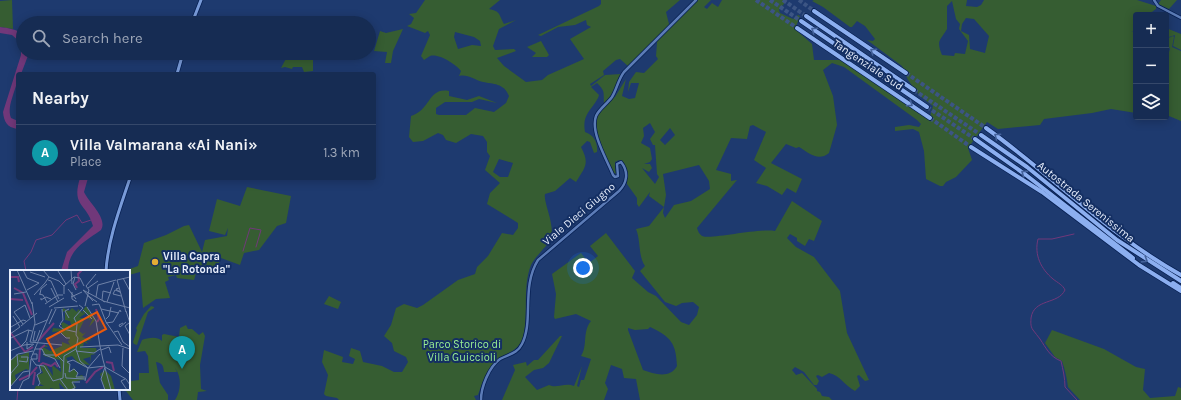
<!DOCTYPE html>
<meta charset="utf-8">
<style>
:root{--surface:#162c53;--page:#23385d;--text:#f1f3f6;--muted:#9ea7b8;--line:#35486a;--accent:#8c9099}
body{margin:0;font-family:Karla,sans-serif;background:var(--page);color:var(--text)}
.controls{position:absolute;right:12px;top:12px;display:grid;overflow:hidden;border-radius:4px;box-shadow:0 2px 10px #0003}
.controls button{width:36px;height:36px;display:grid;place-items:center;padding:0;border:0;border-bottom:1px solid var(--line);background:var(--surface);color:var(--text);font:20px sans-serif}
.you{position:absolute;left:583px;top:268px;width:14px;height:14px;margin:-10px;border:3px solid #fff;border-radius:50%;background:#1a73e8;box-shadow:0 0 0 6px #1a73e833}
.badge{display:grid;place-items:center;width:26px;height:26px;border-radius:50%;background:var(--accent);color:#fff;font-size:13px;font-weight:700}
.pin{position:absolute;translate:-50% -33px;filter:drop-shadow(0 1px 2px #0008)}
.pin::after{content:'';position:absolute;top:21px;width:14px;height:12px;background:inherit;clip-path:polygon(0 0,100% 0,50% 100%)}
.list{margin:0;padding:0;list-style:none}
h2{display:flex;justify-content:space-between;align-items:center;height:52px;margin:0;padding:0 16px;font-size:17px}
h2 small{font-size:13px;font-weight:400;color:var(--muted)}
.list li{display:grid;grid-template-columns:26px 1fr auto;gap:12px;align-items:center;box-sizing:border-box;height:56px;padding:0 16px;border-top:1px solid var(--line)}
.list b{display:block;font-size:15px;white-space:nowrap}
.list p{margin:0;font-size:13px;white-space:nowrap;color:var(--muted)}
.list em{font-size:13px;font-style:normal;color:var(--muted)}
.icon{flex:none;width:22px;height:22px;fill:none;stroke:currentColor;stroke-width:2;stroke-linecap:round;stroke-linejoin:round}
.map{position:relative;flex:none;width:1181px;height:400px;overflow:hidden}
.search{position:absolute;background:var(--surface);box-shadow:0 2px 10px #0003;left:16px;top:16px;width:360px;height:44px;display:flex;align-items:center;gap:10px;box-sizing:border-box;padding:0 14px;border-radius:22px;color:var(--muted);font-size:15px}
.panel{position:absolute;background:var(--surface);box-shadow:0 2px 10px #0003;left:16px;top:72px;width:360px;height:108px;border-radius:4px}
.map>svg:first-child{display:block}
.green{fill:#365d32;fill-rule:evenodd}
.water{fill:#71387a}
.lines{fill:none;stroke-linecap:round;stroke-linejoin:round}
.stream{stroke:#71387a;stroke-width:1}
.highway-tunnel{stroke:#3c5584;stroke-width:4;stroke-dasharray:4 2;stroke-linecap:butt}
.secondary-casing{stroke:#061f52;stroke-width:4}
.primary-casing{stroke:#061f52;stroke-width:4.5}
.highway-casing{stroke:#061f52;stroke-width:5.5}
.secondary{stroke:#5c7cb7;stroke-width:2.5}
.primary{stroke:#799bd9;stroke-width:3}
.highway{stroke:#8caff0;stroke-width:4}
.oneway{stroke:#44629b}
.poi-dot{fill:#e5ad35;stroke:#142f63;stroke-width:1.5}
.labels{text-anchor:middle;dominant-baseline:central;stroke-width:4;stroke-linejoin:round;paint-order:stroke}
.street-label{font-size:11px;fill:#e8effd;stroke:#142f63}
.poi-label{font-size:11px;font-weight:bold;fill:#e8effd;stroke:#142f63;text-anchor:start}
.park-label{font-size:11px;fill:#9bf091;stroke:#142f63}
.inset-river{fill:none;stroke:#71387a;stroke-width:2}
.inset-road{fill:none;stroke:#6f82a8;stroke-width:1}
.view{fill:#e8590c;fill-opacity:0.15;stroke:#e8590c;stroke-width:2}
.inset-edge{fill:none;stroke:#e8effd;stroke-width:2}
</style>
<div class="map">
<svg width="1181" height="400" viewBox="0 0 1181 400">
<rect width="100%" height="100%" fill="#1e3a6f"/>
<!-- green -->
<g class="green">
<polygon points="12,0 13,29 0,27 0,1"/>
<path d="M425,0H500L489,9C501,12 498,13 504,24L516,20L499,29L493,46L495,50L514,49L516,51L497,58L504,66L526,82L542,80L548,75L584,59L570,39L591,27L587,25L586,20L575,25L558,27L541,36L538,35L599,6L601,4V0H680L666,12L670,28L697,0H711L704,7L707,9L712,3L718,7L722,0H787L779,10L780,13L793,19L798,15L800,16L795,29L812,44L814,60H840L929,120L933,106L920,96L908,80L902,66L867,40L873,41L875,39L865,26L857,21L852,27H850L823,7L812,1L814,0H967L966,6L977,7L981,5L984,0H1137L1156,6V9L1149,14L1136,15V30L1131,32L1136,31L1133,33H1136V113L1111,109L1092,113L1044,119L1040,125L998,129L987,122L968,148L972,160L956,177L946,182L943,186H940L926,179L924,151L919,132L913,129L895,131V127L909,125L919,127L921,124L917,120L844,67L832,63L823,70L833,96L837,125L829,153C818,162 809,153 799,147L796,148L786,144L771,163L802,179L796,193L787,188L782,195L767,186L756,183L766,168L754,160L766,132L753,125L750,126L747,139L731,138L716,170L731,174V181L737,180L697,228C698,231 699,234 702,236C711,240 758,228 775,231L792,201L822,221L814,241L809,239L805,246L797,241V238L790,234L787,238L796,247L814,257L840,291L847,333L869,380L865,381L859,375L857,376L860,386L855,391C845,386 840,375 829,373L822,377L818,375L816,376L819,381L817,385H814L804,372L795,367L792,370L796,375L802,373L817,389V391L820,392L822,396L829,397L832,400H640L636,379L624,378L622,369L611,365L605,383L608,389L604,400H502L515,370L513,365L526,362L527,366L534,360H538L560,336H562L549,363L543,368L534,370L525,377L537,390L549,385C557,389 565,382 574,386L582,366L577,386L579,387L581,380H584L591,359L581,356C588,346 582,332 591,321L576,314L555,319L554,317L556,294L552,274L581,253L589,263L598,256L590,246L606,233L635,271L632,278L648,292L656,296L681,322L689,325L697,315L699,307L693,302L682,303L676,306L665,302L640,271L645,266C638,256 641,241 636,229L649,226L664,207L649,196L650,192L639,207L637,204V198L627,184L623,165L619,160L615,162L616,174L612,172L594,126L596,116L610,100L615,97L626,79L622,96L629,99L635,98L639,83H631L628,92L629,82L636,72L644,73L658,59L656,56L657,43L656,40L628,66L620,59L616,60L603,71L604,75L590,84L591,86L605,75L621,74L614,92L604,104C603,92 606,92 597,83L591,87L599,95L598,98C590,112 582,115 585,132C594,135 598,143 597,152L594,153L590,142L587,141L581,147C590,164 585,167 576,182L570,178L555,191L545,194C543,202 555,224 551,238C550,244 535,256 531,265C522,288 529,314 523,337C519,352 506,352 496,361C487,370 482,383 478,395L474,396L476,400H339L337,398L326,396L324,394L328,375L322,362L324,350L343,357L342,362L353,364L355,359L349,356L351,348L360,351L363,362L382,366L394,372H402L408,362L406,357L394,351L392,343L384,336L391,325L396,308L404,304L417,308L423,305L458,280L475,274L477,267L488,256L502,233L513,235L518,228V223L487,204L490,193L500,183L485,170L490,156L487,152V142L483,136L471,134L456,143L446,140L443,135L438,133L423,141L413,142L409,137L411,116C431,110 428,87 449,91V96L467,100L479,96L497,103L479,99L472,102H445L436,108V114L439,115H466L475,108L494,112L506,103L509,96C504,83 493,84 483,82C474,80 468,74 459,76L461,71C456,64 438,53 430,56C428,57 426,59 424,60L421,56L430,35L428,31L425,33L407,26L411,24L414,18L409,14L416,13ZM952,1L956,19L960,24L959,29L968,41L965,54L955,53L954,56L942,55C936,40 940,41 947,29V6ZM966,18L974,19L989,36L985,53L970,49L969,35L961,31L962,24ZM455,32L474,37L480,41L481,46L472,45L458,49L454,37ZM650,123L655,132L650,139L653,145H655L657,174L659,177L655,184L642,168L649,172L652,168L650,164H644L650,162L652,159L650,148L641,143L644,136L643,128ZM670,128L675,135L665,145L660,140ZM499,159L513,163L508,177H500L493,172ZM699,165L709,181L710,189L691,201L674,205L665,218L663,213L666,195L663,174ZM650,327C671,337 676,343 677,366C670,379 654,374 643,370L628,330V328L635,330L648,329Z"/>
<polygon points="1161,0 1177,0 1169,9 1158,4"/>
<polygon points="1166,28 1181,34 1181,50 1173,46 1175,35 1166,38"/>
<polygon points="403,29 393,51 391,63 385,63 387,52 374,51 380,31 386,33"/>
<polygon points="1173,36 1174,37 1172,47 1181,51 1181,121 1169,116 1166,109 1166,61 1170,49 1166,43 1166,39"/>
<polygon points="541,41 549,55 547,57 532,57 536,53 527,47"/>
<polygon points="289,53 312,53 313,57 313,71 304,72 302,67 293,67 292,69 285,67 281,68"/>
<polygon points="247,187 291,196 286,223 277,226 259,250 244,253 240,265 221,258 215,272 198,267 194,280 177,278 176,275 168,277 169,280 165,282 170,298 156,299 143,308 140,272 129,275 129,271 124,271 138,266 144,243 166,235 184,226 189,225 202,252 205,240 227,236 228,228 225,235 209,231 217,199 240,206"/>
<polygon points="329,296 341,302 338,309 324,304"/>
<polygon points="151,306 154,307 154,308 148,312 137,345 134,344 133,342 137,330 136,328 144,314"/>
<path d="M186,325L188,329H192L199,335L203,332L205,336L200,365L201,389L207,391L198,392L197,400H175C181,391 182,377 175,368L177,372H164C163,366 163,363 156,362L160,383L168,395V400H133L126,391L131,389V381L139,380V373H149L148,356L145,351L137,352L142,340C148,338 157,336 162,341V335L164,334L179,337L180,328Z"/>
<path d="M1052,330L1104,349L1136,367L1145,369L1143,390L1150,398L1175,396L1178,387L1181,388V400H1080L1068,387C1067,378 1065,370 1062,361L1055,357L1045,343Z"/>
</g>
<!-- water -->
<g class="water">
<path d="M0,27C8,28 17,29 23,35V53H29L21,74H18C18,89 6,104 11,118L18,121L17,129C7,127 4,122 3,112L21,55V43L12,35L0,33Z"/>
<path d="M80,178H88L84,192C89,203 108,218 101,230C86,241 68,249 68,271H61L67,252L93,226C87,203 71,207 80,178Z"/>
</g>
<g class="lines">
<!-- stream -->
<g class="stream">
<path d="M1074,234L1052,239H1038C1034,255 1041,269 1053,279C1058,283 1063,285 1065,290C1058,305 1034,298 1031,318C1031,321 1030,326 1033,330C1035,333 1038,336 1040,339C1046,348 1050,357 1061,361C1063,370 1065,378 1065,387L1077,400"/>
<polyline points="243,251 250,228 261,230 256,247"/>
<polyline points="26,271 24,261 31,252 36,240 52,235 66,220 77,215 82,223 91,220"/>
<polyline points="17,400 18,389"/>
</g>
<!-- highway-tunnel -->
<g class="highway-tunnel">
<polyline points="756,0 797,28"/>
<polyline points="770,0 801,21"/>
<polyline points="783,0 806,16"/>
<polyline points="799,0 814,11"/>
<polyline points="906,73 986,128"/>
<polyline points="914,90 981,135"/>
<polyline points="927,107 975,139"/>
<polyline points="930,118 971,147"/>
</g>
<!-- secondary casing -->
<g class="secondary-casing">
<g id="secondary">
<polyline points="1154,0 1158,6 1181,18"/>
<path d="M481,400C481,387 489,367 500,359C509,354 517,354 522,344C534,321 521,287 538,260L619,191C627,183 629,172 621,162L617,164L618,176L615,177L613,175C607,160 590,132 596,116C599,109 607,104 612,97C617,89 618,80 624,72L696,0"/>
</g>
</g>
<!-- primary casing -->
<g class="primary-casing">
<g id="primary">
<polyline points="192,23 201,0"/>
<polyline points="177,74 183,53"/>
<path d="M106,271C108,239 120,208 130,178"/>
<polyline points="119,389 120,400"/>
</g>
</g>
<!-- highway casing -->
<g class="highway-casing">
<g id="highway">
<polyline points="814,11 906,73"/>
<polyline points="806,16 914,90"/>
<polyline points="801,21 927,107"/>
<polyline points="797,28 930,118"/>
<path d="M986,128C1052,175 1109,235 1181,275"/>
<polyline points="981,135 1027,167 1117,240 1181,281"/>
<polyline points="975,139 1026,175 1133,258"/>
<polyline points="971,147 1042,192 1139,265 1181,291"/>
<polyline points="1173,283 1181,288"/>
</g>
</g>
<!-- secondary -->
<use href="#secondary" class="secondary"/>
<!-- primary -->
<use href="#primary" class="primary"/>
<!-- highway -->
<use href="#highway" class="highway"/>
</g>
<!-- one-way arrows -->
<defs><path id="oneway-chevron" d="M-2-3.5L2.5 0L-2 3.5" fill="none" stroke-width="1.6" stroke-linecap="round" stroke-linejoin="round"/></defs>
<g class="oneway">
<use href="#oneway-chevron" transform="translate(814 30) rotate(-146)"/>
<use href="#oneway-chevron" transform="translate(873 51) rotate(-146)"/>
<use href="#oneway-chevron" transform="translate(910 104) rotate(34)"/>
<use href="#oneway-chevron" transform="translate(997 136) rotate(-144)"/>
<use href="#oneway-chevron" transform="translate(1024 173) rotate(-144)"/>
<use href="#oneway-chevron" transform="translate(1145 260) rotate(32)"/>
</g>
<!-- markers -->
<circle class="poi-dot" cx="155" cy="262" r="4"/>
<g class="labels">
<!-- street labels -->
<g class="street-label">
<text transform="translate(868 65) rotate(34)">Tangenziale Sud</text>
<text transform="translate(1086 202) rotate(39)">Autostrada Serenissima</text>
<text transform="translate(579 214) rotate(-40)">Viale Dieci Giugno</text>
</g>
<!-- poi labels -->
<g class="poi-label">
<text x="163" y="256">Villa Capra<tspan x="163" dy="13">"La Rotonda"</tspan></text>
</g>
<!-- park labels -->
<g class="park-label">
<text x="462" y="344">Parco Storico di<tspan x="462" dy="13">Villa Guiccioli</tspan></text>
</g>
</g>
<!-- overview -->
<g transform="translate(10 270)">
<rect width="120" height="120" fill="#1e3a6f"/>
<path d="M76,36L85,50L79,57L83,48L79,50L76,43L69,48H75L69,61L73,64L76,62L72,67L82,70L76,71L78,74L74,72L73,77L70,78H86L87,82L81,83L86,84L81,85L80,93V87L73,89L80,95L73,94L77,98L68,93L62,86L56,88L60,94L59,103L64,98L68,103L66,107L72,105L75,109L63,112L66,117L64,120H56L49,113L50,120L40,118V120H24L26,116H34L30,114L27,105L33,103L30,96L36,95L43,106L42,95L51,102L50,90L34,86L32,79L33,77L36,75L38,77H33L40,81L52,76V72L60,75L58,71L60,70L51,63L53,61L42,62L43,58L52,59V55H50L53,52L62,57L60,51L55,50V41L52,42L53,38L59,41L62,38L67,42L68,39L74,44L72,41H76L73,40ZM19,82V100L16,99L5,105L6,110L0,117V91L8,84L11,85ZM95,100L101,106L105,120H95L90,104Z" fill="#365d32"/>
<path class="inset-river" d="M0,7H8L9,12M4,18L13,23L22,45M67,18L65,14L69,11L68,4L72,0M0,29L13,30M86,39L89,49L87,52M0,62L15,82L23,77M29,70L44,53M29,92L30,79L35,75M96,92L102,93L104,101M30,95L33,93L41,96L45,93L48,97M9,110L20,105L27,97M76,113L85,102L93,97M23,115L25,102"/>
<path class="inset-road" d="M7,0L22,34M13,0L17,8L29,13M33,0L39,7L35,13M61,0L62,14M48,1L56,14M20,2L35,7M39,7L49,11L54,16M65,7L63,14L66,20M113,8L120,21M38,10L41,11L49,29M107,10L120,7M107,10L116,42M88,15L86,27L95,32M88,15L106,10M76,16L86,4M41,18L48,32M78,18L88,11M109,18L106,19L110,22L105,20L103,24L111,26M58,19L66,29M17,20L29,13M73,20L83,31M73,20L86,27M62,22V29L67,32M4,24L16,22M29,24L33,25L37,32M30,24L31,19L37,14M54,24V16L64,7L70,8L74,16M24,25L35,13M77,25L87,32M61,27L72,22M31,28V30L36,27L41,29M92,30L93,21L101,23M93,31L120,38M22,32L25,53L20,72L52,75M97,32L104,12M35,34L48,25H53M82,35L89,34L91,39L109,43M75,36L79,20L76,16M39,37L54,28M77,37L86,51L90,76M44,38L68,36M42,39L21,88L26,95L34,96L43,111M91,39L96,52L112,75M73,40L82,49M116,41L120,53M4,42L15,35L20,48M4,42L13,54M3,46L10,57M59,48L55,41L59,39M96,49L99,46L101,37M96,53L103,52L110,40L111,42M113,53L109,55L110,57L116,52M119,53L115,56L120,65M39,54L46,39M50,54L53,50L52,39M51,54L49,56L53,59L66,62M25,55L37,50M11,56L27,43M1,57L13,50L16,51M25,61L23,71H26L30,60M49,61L56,68H60M104,62L108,61L113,72L120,77M0,64L10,57M66,65L67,54L64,48L73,38L69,35M1,68L18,60L22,61M17,72V79L24,74M11,76L16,71L19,60M90,76L93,90M70,77L108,75L120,79M113,78L112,96L119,103M25,79H32L35,85H47L54,92M66,79L70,91L78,98L90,84M91,80L99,77L101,83M0,81L14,75L23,74M66,81L84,83L90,79M33,84L45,89L50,98M21,89H27V84H23M93,90L95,97L116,109L120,115M0,91L8,84L23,81M9,91L17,92L18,87H11M95,97L91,109L95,120M95,98L101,120M55,103L56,108L75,109M75,107H66L68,103L64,99L59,102L60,94L57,92L63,90L78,98M50,109L58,120M115,109L111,111L117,120M0,110L1,103L8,95L7,84M43,111L53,108L54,86L66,79L68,68L66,65M75,111L78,98L95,96M28,116L30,113L27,105L31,102L29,95M0,117L13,102L19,101M9,120L13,111L19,108L21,89M60,120L65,118L62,112H70"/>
<path class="view" d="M87,42L96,59L46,86L37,69Z"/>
<rect width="120" height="120" class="inset-edge"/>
</g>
</svg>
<div class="controls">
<button>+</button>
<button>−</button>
<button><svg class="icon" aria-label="layers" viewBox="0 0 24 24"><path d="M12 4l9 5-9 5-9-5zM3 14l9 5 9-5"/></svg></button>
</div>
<div class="you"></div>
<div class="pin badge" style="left:182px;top:369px;background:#0f9aa8">A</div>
<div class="search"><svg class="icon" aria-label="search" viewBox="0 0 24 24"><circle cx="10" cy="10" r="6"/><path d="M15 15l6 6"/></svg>Search here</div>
<section class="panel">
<h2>Nearby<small></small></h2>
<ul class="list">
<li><span class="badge" style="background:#0f9aa8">A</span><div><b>Villa Valmarana «Ai Nani»</b><p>Place</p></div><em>1.3 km</em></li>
</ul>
</section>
</div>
